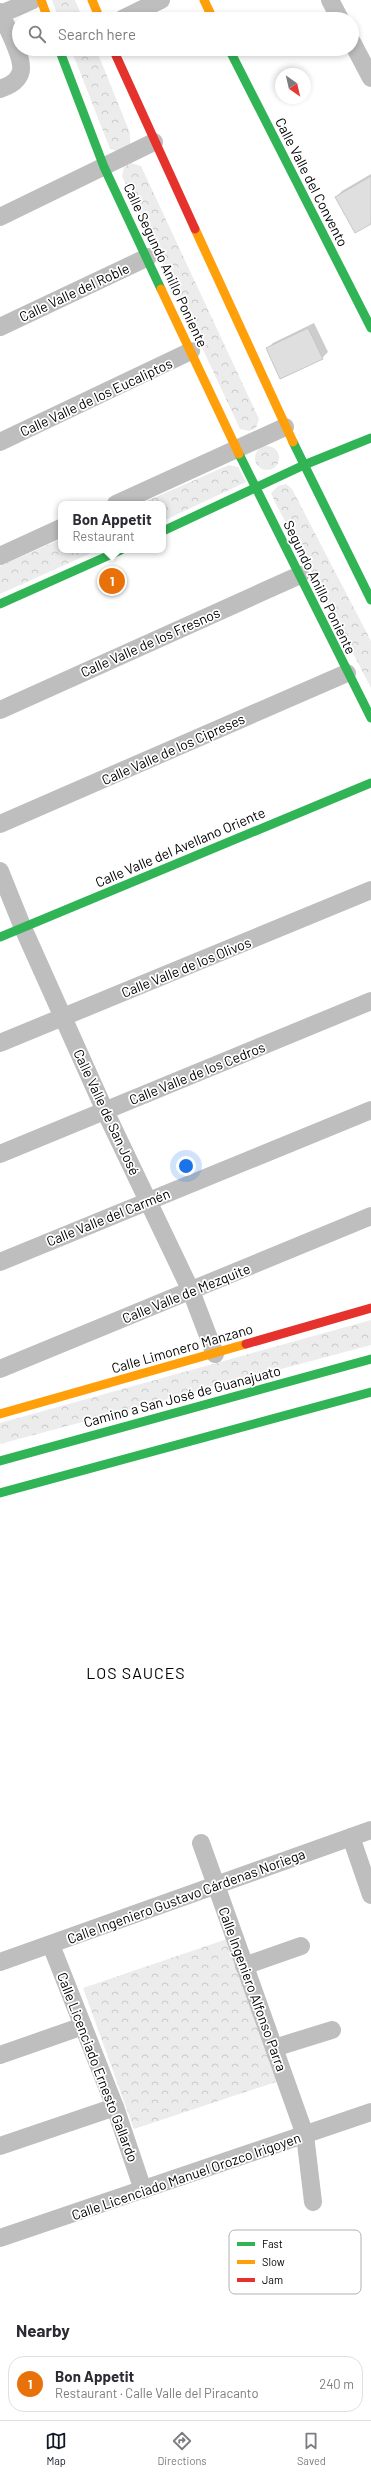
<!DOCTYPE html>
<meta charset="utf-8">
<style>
:root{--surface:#fff;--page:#f7f7f7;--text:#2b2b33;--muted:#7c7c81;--line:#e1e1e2;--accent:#111827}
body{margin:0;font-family:Barlow,sans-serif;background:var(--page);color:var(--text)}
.compass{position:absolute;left:275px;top:68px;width:36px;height:36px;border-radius:50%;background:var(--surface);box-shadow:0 2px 6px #0003;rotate:146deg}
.you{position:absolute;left:186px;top:1166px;width:14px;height:14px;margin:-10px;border:3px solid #fff;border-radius:50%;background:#1a73e8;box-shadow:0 0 0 6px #1a73e833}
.badge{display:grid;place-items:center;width:26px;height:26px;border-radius:50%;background:var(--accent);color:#fff;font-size:13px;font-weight:700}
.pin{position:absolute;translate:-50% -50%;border:2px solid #fff;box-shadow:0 1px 4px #0006}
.popup{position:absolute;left:58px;top:501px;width:108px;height:52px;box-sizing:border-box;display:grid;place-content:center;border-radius:8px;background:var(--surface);filter:drop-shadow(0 1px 3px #0005);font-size:13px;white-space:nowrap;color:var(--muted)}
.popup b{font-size:15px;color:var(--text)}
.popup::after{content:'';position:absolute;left:50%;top:100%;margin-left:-8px;border:8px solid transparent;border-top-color:var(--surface)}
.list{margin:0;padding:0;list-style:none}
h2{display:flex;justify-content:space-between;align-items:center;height:52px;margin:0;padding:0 16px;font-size:17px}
h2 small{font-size:13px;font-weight:400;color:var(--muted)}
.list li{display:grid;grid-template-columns:26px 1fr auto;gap:12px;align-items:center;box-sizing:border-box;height:56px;margin:0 8px 8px;padding:0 8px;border:1px solid var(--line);border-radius:16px}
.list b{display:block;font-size:15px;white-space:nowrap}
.list p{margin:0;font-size:13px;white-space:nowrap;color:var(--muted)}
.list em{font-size:13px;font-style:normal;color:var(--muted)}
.icon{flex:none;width:22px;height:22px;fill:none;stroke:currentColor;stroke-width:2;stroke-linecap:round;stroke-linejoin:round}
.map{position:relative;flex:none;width:371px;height:2304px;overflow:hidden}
.search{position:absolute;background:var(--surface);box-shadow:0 2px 6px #0003;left:12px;right:12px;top:12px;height:44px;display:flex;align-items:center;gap:10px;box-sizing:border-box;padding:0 14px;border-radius:22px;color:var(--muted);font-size:15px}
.sheet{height:116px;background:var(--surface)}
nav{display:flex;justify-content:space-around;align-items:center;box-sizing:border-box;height:56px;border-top:1px solid var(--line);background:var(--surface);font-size:11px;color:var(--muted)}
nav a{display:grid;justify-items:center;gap:2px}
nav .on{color:var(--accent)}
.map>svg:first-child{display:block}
.forest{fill:url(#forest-crowns)}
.shadow{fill:#0003}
.building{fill:#dfdfdf;stroke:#c7c7c7}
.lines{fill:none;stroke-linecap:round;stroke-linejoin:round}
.street{stroke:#bebebe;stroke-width:18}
.fast{stroke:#30b455;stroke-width:9}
.slow{stroke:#ff9f0a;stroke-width:9}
.jam{stroke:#e5322d;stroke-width:9}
.labels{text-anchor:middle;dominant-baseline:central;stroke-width:3.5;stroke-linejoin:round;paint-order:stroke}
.street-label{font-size:14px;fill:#000;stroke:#fff}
.quarter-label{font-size:16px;letter-spacing:1px;fill:#000;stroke:#fff}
.key{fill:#fff;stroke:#b2b2b2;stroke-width:1}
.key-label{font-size:11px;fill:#000}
</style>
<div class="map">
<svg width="371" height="2304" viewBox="0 0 371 2304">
<defs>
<pattern id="forest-crowns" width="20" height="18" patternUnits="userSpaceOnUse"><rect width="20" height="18" fill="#ececec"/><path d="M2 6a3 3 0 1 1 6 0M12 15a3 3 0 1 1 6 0" fill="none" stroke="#c9c9c9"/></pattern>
</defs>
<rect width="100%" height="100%" fill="#fff"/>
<!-- forest -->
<g class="forest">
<polygon points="52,0 75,0 83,19 59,19"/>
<polygon points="71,49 96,49 130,133 130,146 121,152 110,149"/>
<polygon points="131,163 141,166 259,419 256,428 249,431 240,429 122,176 124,167"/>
<circle cx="267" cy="458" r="12"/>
<polygon points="229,465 238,467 246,482 163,521 163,504 140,504"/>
<polygon points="286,484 292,489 371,641 371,688 274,500 271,493 278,486"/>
<polygon points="61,539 61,550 98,550 0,594 0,566"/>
<polygon points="371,1320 371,1345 0,1444 0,1423"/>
<polygon points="233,1937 282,2080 134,2129 83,1988"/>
</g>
<!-- shadow -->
<g class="shadow">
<polygon points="371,174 371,222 336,197 342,191"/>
<polygon points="314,323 328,352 322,358 267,349 273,343"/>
</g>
<!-- building -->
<g class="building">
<polygon points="371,176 371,224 355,233 335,197"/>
<polygon points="308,328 323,359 280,379 266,348"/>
</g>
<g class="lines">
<!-- street -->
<g class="street">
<polyline points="330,0 340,19"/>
<path d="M0,12C6,26 26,61 20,74C16,83 8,86 0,89"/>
<polyline points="1,14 33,0"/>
<polyline points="122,19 161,0"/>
<polyline points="352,42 371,78"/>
<polyline points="0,217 154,142"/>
<polyline points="0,327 148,257"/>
<polyline points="0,442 191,351"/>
<polyline points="116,504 285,427"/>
<polyline points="0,556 61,528"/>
<polyline points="0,710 300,575"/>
<polyline points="0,824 347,673"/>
<polyline points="0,871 23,928 105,1111 191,1291 215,1354"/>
<polyline points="0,1043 371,890"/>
<polyline points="0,1154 371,1001"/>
<polyline points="0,1262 371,1110"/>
<polyline points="0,1369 371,1216"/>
<polyline points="351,1837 371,1895"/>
<polyline points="201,1843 305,2135 313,2202"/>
<polyline points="51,1945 115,2107 143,2190"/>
<polyline points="0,1962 371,1830"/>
<polyline points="244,1966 301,1946"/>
<polyline points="274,2048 332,2030"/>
<polyline points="0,2055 83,2026"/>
<polyline points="0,2146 115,2107"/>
<polyline points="0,2238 371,2112"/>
</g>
<!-- fast -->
<g class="fast">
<polyline points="59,49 104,167 161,289"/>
<polyline points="229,49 371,328"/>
<polyline points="293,442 371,600"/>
<polyline points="239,454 371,718"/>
<polyline points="163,531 304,465 371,438"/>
<polyline points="0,604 121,550"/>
<polyline points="0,937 371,783"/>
<polyline points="0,1461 371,1359"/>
<polyline points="0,1493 371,1392"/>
</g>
<!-- slow -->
<g class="slow">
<polyline points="41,0 48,19"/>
<polyline points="92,0 100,19"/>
<polyline points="204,0 213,19"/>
<polyline points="195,229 293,442"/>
<polyline points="161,289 239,454"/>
<polyline points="0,1414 246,1344"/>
</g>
<!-- jam -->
<g class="jam">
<polyline points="113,49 195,229"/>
<polyline points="246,1344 371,1308"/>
</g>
</g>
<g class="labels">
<!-- street labels -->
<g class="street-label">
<text transform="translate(312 182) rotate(63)">Calle Valle del Convento</text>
<text transform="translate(166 265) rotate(65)">Calle Segundo Anillo Poniente</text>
<text transform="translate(74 292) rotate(-25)">Calle Valle del Roble</text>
<text transform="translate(96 397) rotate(-25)">Calle Valle de los Eucaliptos</text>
<text transform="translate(320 587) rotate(64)">Segundo Anillo Poniente</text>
<text transform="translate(150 642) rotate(-24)">Calle Valle de los Fresnos</text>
<text transform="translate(173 749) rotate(-24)">Calle Valle de los Cipreses</text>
<text transform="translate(180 847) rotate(-23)">Calle Valle del Avellano Oriente</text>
<text transform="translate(186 967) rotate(-22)">Calle Valle de los Olivos</text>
<text transform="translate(197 1073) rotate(-22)">Calle Valle de los Cedros</text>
<text transform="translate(107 1112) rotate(65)">Calle Valle de San José</text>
<text transform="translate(108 1217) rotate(-22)">Calle Valle del Carmén</text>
<text transform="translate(186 1293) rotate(-22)">Calle Valle de Mezquite</text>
<text transform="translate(182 1348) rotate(-16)">Calle Limonero Manzano</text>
<text transform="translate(182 1396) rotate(-15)">Camino a San José de Guanajuato</text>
<text transform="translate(186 1896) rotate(-20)">Calle Ingeniero Gustavo Cárdenas Noriega</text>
<text transform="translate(253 1989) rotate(70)">Calle Ingeniero Alfonso Parra</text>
<text transform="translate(98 2067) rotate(69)">Calle Licenciado Ernesto Gallardo</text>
<text transform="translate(186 2176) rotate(-19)">Calle Licenciado Manuel Orozco Irigoyen</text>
</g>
<!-- quarter labels -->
<g class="quarter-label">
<text x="136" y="1672">LOS SAUCES</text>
</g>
</g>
<!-- legend -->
<rect x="229" y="2230" width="132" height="64" rx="6" class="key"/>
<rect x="237" y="2242" width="18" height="4" fill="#30b455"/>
<rect x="237" y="2260" width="18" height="4" fill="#ff9f0a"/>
<rect x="237" y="2278" width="18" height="4" fill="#e5322d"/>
<g class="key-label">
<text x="262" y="2248">Fast</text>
<text x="262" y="2266">Slow</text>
<text x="262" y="2284">Jam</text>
</g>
</svg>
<svg class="compass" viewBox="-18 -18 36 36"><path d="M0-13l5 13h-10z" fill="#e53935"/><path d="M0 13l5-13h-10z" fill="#7c7c81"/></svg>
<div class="you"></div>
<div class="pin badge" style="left:112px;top:581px;background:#e8710a">1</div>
<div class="popup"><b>Bon Appetit</b>Restaurant</div>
<div class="search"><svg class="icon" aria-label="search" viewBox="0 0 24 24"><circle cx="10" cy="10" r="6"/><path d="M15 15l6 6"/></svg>Search here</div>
</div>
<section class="sheet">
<h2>Nearby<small></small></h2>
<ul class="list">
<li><span class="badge" style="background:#e8710a">1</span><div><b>Bon Appetit</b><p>Restaurant · Calle Valle del Piracanto</p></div><em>240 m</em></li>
</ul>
</section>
<nav>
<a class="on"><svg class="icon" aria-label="map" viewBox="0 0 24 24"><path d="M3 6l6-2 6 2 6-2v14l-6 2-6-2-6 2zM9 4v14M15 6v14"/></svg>Map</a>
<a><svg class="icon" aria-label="directions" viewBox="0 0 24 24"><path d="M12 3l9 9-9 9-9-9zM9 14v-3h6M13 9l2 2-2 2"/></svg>Directions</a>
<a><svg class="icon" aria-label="saved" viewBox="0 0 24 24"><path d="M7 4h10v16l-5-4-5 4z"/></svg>Saved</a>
</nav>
